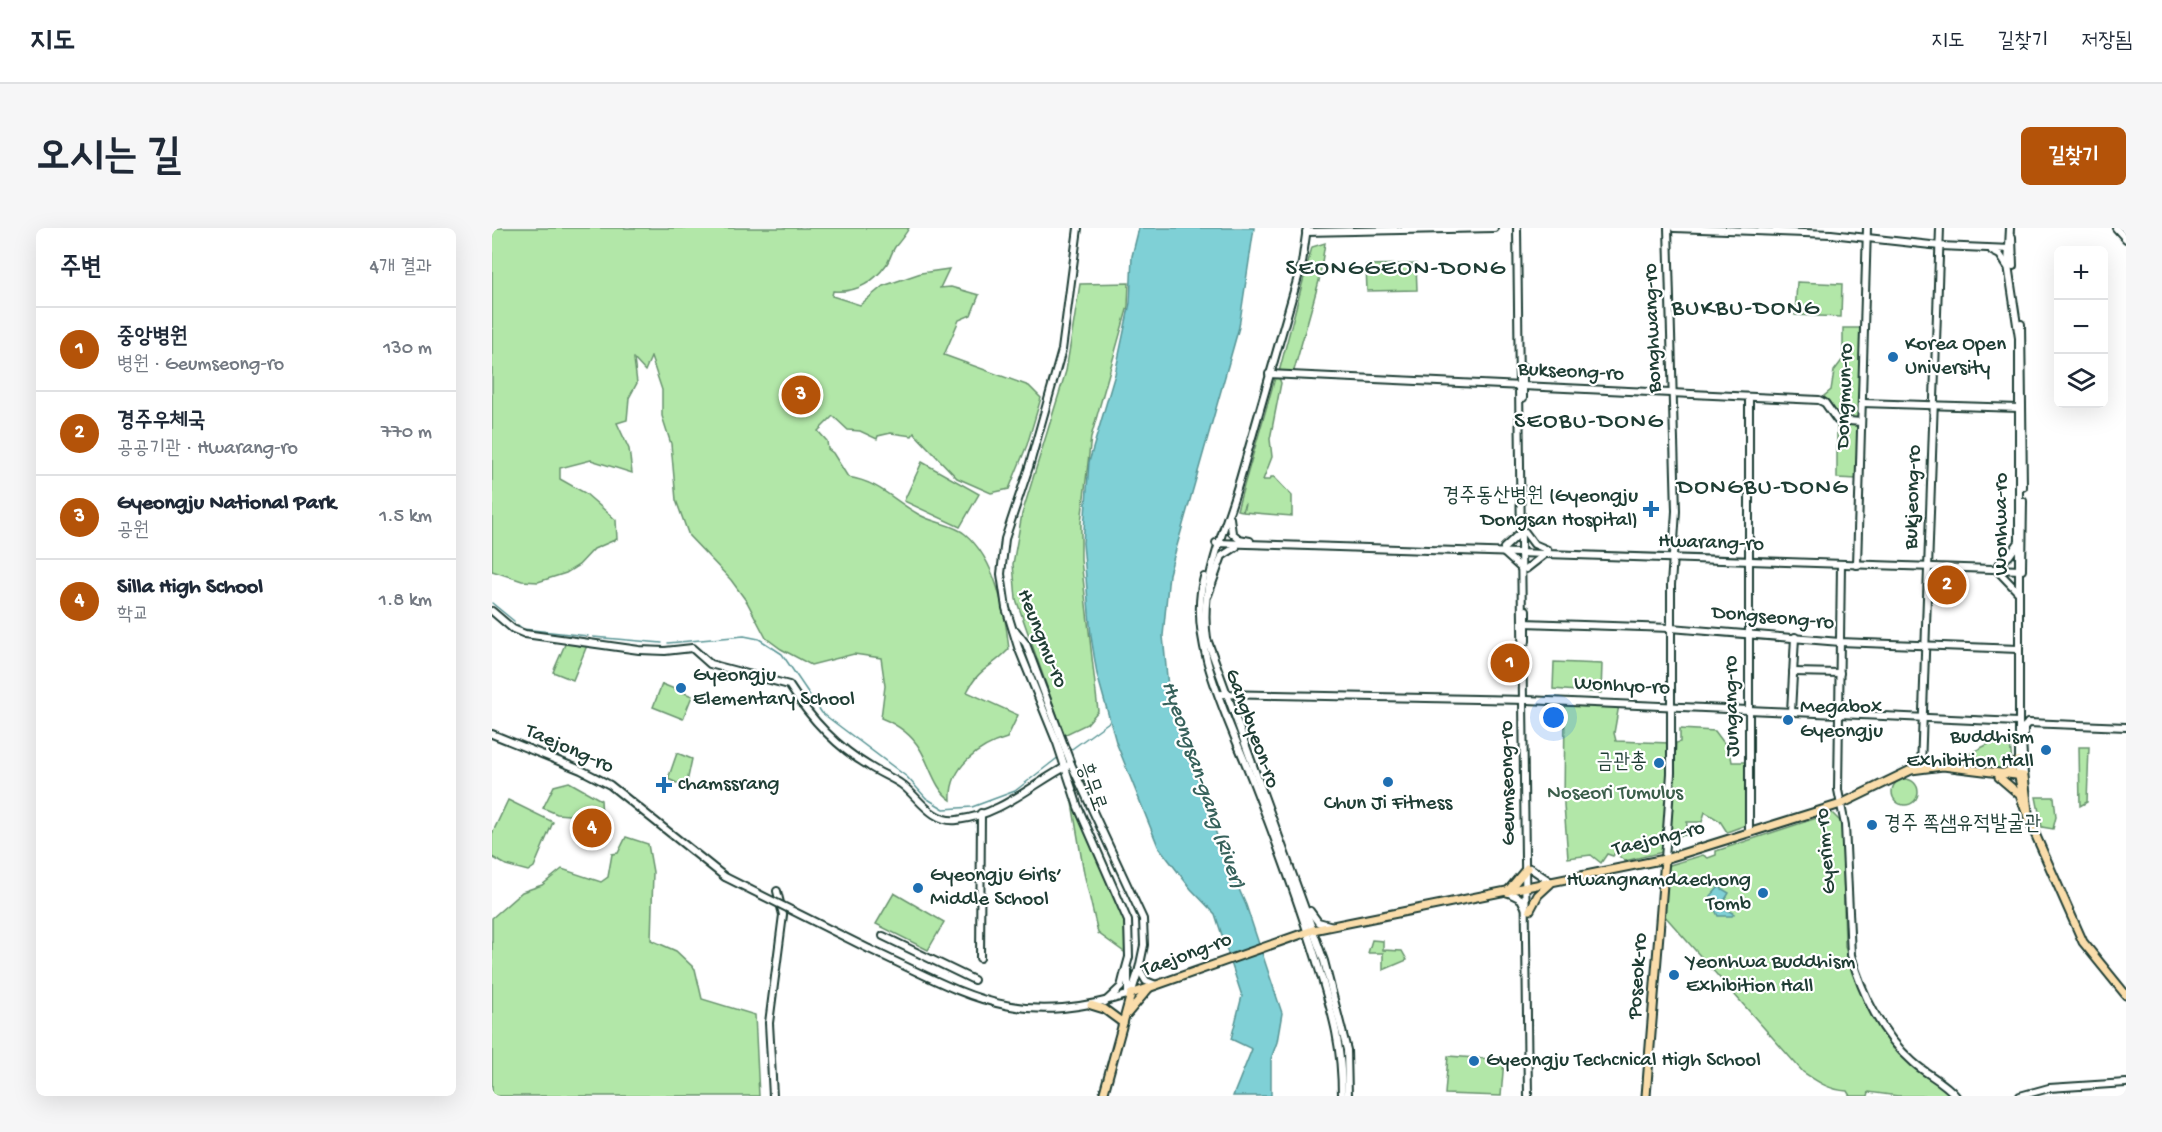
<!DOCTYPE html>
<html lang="ko">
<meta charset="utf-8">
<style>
:root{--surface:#fff;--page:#f6f6f7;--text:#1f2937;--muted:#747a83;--line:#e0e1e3;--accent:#b45309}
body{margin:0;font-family:"Gochi Hand","Poor Story",sans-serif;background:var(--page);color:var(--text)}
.controls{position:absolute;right:18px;top:18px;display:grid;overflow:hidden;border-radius:9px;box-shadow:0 6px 24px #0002}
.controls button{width:54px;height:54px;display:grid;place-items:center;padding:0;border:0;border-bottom:2px solid var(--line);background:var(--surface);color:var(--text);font:30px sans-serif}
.you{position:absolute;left:1062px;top:490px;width:21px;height:21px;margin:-15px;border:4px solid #fff;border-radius:50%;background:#1a73e8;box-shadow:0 0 0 9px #1a73e833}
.badge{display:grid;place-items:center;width:39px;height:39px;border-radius:50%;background:var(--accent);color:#fff;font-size:20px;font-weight:700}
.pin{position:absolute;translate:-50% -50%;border:3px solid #fff;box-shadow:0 2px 6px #0006}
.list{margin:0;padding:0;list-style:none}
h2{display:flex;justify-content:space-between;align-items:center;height:78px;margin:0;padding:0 24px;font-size:26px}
h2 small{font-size:20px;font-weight:400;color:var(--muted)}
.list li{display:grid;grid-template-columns:39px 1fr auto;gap:18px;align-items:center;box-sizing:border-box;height:84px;padding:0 24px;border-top:2px solid var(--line)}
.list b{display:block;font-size:22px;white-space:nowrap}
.list p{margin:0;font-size:20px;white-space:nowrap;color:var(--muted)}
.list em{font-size:20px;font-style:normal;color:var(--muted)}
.icon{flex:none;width:33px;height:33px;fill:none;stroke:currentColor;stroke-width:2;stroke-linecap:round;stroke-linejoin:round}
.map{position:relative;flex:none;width:1634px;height:868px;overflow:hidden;border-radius:9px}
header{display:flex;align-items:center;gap:36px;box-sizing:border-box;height:84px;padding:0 30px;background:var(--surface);border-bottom:2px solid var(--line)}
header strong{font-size:28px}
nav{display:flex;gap:33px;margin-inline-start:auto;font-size:21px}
.intro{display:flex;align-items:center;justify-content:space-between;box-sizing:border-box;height:144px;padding:0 36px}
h1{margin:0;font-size:42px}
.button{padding:15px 27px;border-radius:9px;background:var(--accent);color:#fff;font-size:21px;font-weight:700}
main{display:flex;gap:36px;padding:0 36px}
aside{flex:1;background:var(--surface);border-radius:9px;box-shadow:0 6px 24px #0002}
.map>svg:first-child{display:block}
.green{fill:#b2e7a8;stroke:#68926e;stroke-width:1.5}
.water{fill:#7fd0d6;stroke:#599595;stroke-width:1.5}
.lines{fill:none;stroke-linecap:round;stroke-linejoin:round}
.stream{stroke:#599595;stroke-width:1.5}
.secondary-casing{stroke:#1f3d34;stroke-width:10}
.primary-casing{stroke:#1f3d34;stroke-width:11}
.secondary{stroke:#fff;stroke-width:6}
.primary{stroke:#faddab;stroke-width:7}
.secondary-bridge-casing{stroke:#1f3d34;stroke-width:10;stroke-linecap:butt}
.secondary-bridge{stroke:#fff;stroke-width:6}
.poi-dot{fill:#1f6fb2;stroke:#fff;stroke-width:2}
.labels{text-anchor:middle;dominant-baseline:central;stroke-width:4.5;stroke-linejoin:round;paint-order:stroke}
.street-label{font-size:21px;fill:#1f3d34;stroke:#fff}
.poi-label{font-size:21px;fill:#1f3d34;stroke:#fff;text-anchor:start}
.park-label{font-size:21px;fill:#3c5f4b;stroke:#fff}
.water-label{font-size:22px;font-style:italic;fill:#37625c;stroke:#fff}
.quarter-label{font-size:24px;letter-spacing:1.5px;fill:#1f3d34;stroke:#fff}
</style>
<header>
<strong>지도</strong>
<nav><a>지도</a><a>길찾기</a><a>저장됨</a></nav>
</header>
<div class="intro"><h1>오시는 길</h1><a class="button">길찾기</a></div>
<main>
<aside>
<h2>주변<small>4개 결과</small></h2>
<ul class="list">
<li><span class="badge">1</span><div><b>중앙병원</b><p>병원 · Geumseong-ro</p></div><em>130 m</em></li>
<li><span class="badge">2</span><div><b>경주우체국</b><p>공공기관 · Hwarang-ro</p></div><em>770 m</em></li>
<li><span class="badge">3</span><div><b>Gyeongju National Park</b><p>공원</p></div><em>1.5 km</em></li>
<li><span class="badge">4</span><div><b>Silla High School</b><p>학교</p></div><em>1.8 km</em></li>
</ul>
</aside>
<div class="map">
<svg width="1634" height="868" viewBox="0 0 1634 868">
<rect width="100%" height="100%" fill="#fff"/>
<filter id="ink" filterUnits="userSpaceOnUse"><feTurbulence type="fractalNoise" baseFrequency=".0167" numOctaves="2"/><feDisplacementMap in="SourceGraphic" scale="12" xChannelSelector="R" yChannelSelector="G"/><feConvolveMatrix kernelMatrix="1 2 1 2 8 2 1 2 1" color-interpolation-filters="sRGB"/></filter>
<g filter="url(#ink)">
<!-- green -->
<g class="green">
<path d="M0,0H417C413,7 408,13 403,19C399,25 398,32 394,37C381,55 363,65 341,63L340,68L368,77L391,58L429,45L457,41L448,60L459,59L487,67L479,87L467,92L452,127L537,158L549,170L535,217L517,261L499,265L465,250L422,205L420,208L399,205L386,208L385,211L368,203L356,202L341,188L326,203L335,213L336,221L341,225L356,249C387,254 400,271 426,286C440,295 461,296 473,306C504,332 513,383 517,421C500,440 488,438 475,464L526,487L515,510C486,518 457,540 459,572C443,562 438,537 428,521C419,506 404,496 389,490L393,458L389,430L362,426L319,437L289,421L274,410L255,374L239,352L197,308L184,272L179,216L170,188V162L159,129L153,143L142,131L145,155L137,170L135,192L125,195L137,221L140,245L99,232L68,240V251L93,265L124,292L125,311L102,321L87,337L74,345L46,354L30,353L0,343Z"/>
<polygon points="833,15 827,53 801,146 787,144 820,19"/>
<polygon points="924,36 925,62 875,63 874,37"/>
<polygon points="1305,54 1350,56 1349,89 1303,87"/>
<polygon points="637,55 636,78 599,209 589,295 589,332 606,483 595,496 572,507 524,371 521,336 530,286 574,143 588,56"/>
<polygon points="1351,100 1369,100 1365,251 1345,250 1345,192 1332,168 1339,162 1342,143 1351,131"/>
<polygon points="783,150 787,150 789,155 778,211 780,229 771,252 778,252 779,249 782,249 800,268 800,288 751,284 753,275 750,283 745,282"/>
<polygon points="430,234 487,266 468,299 412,273"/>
<polygon points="74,414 96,415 81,452 61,444"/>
<polygon points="1062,434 1110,436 1109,465 1061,461"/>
<polygon points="170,456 200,468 191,491 161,479"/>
<polygon points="1073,475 1127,477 1122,505 1124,513 1177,515 1171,624 1133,633 1123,625 1121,628 1115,626 1109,635 1099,627 1076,630 1072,577"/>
<polygon points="1188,501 1223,503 1238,523 1240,534 1254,534 1254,597 1235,604 1228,593 1213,584 1210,594 1195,594 1194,607 1178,609 1184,515 1188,514"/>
<polygon points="1508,510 1510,515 1518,514 1520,536 1512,542 1479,537 1477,526"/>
<polygon points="1587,519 1597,519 1595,574 1588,578"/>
<polygon points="185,525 200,531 194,559 176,551"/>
<circle cx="1413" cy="564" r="13"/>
<polygon points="77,554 109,572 110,590 65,586 51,580 62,558"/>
<polygon points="579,569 634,693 635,726 606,705 592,645"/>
<polygon points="1544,569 1562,569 1564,589 1561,601 1550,599"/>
<polygon points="16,572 61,594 42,639 36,643 14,637 0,629 0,606"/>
<path d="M1340,585L1350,595L1353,718L1364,753L1401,820L1460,868H1406L1377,864L1376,868H1358L1355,863C1337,862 1326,854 1311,844L1172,687L1175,641L1178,637L1211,627L1216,630L1224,627V623Z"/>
<polygon points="134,609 156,616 161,644 159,712 184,723 203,741 210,771 263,787 267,868 0,868 0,690 30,664 50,657 70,641 109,654 116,649 120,626 126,625"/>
<polygon points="402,665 452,694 436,722 384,696"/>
<polygon points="880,712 891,713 891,722 910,723 915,732 891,742 891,725 876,725"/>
<polygon points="956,828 1012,832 1009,868 953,866"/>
</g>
<!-- water -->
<g class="water">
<polygon points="647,0 762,0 747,99 677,346 671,408 676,459 730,623 754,677 790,785 785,814 779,831 779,868 741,868 760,821 739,811 750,768 723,686 699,661 666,618 624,514 605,446 599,408 591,315 597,234 623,146 638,75 640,28"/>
<polygon points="1227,659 1237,665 1229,678 1242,686 1240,688 1226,688 1217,670"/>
</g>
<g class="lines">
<!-- stream -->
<g class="stream">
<polyline points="0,375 22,393"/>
<polyline points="26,397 31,401 96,408"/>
<polyline points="101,409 170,415"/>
<polyline points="176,415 252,408 267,411 290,426 330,485 415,549 434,570 452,581 480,579 523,563 568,528"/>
<polyline points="577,523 617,494"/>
</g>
<!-- secondary casing -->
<g class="secondary-casing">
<g id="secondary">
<polyline points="586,0 570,122 537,239 513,311 509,346 514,380 526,419 565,515 586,579 636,693 637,729 632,747 629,759 613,774"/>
<path d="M815,0L810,35C789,107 769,179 748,251C732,305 707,354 715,411L832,733L855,822L856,868"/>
<polyline points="1025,0 1036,868"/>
<polyline points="1182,0 1339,6 1448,18 1519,21"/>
<polyline points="1518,0 1516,37 1527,110 1527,549"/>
<polyline points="1624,0 1634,11"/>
<polyline points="814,4 1002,0"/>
<polyline points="1520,9 1521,38"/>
<polyline points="1500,23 1508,27 1515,38"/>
<polyline points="1529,96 1531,259"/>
<polyline points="1031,139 1031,170"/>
<polyline points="777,146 1327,172 1333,175 1345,192 1369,194"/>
<polyline points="1370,175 1527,180"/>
<polyline points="738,290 740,305 747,311 758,313"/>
<polyline points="1033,304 1042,316 1056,322"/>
<polyline points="724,315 1530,342"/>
<polyline points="1012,320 1029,304"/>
<polyline points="1011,324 1030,341"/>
<path d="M1349,336L1346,562L1353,597L1359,727C1370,766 1390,807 1421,834C1435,847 1452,853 1464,868"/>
<polyline points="1365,337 1375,0"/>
<polyline points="1505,338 1517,328 1527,314"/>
<polyline points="1530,340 1531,273"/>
<polyline points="1034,341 1052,327"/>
<polyline points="1505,342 1526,364"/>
<path d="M712,349C694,413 738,494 761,554C784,613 806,673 825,734C840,785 850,814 850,868"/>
<polyline points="716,367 730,328 744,319"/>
<polyline points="1034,382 1034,413"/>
<path d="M0,383L21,401L33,406L147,422L173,423L200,420L218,436L297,457C318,490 343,518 377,538C387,545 399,549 409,556C426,568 439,595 465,592C510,587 541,555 579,536"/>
<polyline points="1032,395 1179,400 1348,414 1526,421"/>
<polyline points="524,403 534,416 579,536 651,691 652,717 647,741 654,753 664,757"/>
<polyline points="1301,444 1348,445"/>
<polyline points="727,466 1035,472 1526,494"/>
<polyline points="1299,484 1303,409"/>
<polyline points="1536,495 1634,499"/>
<polyline points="0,506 89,542 118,557 233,649"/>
<polyline points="1530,510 1532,548"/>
<polyline points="1532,514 1532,499 1536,495"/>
<polyline points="1429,540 1448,0"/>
<polyline points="1257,605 1257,170"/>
<polyline points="1173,631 1179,545 1179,357 1184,283 1176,0"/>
<polyline points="1038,640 1059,654"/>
<polyline points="1015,664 1029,671 1034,681"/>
<polyline points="818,683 826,694 841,698"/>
<polyline points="391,708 482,752"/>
<path d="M377,721C480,769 522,801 639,766L647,741"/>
<polyline points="488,730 489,585"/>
<polyline points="636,767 636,742"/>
<polyline points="281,868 277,795 291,687 285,663"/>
<polyline points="1528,868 1557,860 1634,855"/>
</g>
</g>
<!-- primary casing -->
<g class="primary-casing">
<g id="primary">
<polyline points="1510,546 1520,542 1526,533"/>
<polyline points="1507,549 1528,567 1534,584"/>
<polyline points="1527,549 1531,570"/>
<polyline points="1536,590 1591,714 1634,767"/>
<polyline points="1015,664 1035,640"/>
<polyline points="1038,682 1046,667 1058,656"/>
<polyline points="599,777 612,781 631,795"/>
<polyline points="635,786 657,760"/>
<polyline points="611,868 639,766 821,702 1173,631 1349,576 1419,542 1451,538 1532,548 1537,593"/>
<polyline points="1154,868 1173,631"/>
</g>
</g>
<!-- secondary -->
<use href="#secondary" class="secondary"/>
<!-- primary -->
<use href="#primary" class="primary"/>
<!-- secondary-bridge casing -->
<g class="secondary-bridge-casing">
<polyline id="secondary-bridge" points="233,649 377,721"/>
</g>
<!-- secondary-bridge -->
<use href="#secondary-bridge" class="secondary-bridge"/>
</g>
</g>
<!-- markers -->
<g class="poi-dot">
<circle cx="1401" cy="129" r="6"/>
<path d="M1156 272h6v6h6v6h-6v6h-6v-6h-6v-6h6z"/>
<circle cx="189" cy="460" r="6"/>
<circle cx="1296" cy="492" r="6"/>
<circle cx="1554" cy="522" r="6"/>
<circle cx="1167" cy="535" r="6"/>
<circle cx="896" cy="554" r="6"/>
<path d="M169 548h6v6h6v6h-6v6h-6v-6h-6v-6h6z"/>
<circle cx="1380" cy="597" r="6"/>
<circle cx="426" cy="660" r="6"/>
<circle cx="1271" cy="665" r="6"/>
<circle cx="1182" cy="747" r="6"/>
<circle cx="982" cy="833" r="6"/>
</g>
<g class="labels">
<!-- street labels -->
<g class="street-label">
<text transform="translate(1162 100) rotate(-92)">Bonghwang-ro</text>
<text transform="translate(1079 145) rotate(3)">Bukseong-ro</text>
<text transform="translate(1354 168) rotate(-88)">Dongmun-ro</text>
<text transform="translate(1422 269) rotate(-88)">Bukjeong-ro</text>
<text transform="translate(1510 296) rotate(-90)">Wonhwa-ro</text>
<text transform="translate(1219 316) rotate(2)">Hwarang-ro</text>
<text transform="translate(1281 391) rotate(5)">Dongseong-ro</text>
<text transform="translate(549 411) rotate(68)">Heungmu-ro</text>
<text transform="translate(1130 459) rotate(3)">Wonhyo-ro</text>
<text transform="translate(1241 478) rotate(-91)">Jungang-ro</text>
<text transform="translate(759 501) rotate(70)">Gangbyeon-ro</text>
<text transform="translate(77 522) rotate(24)">Taejong-ro</text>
<text transform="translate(1017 555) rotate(-91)">Geumseong-ro</text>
<text transform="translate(598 559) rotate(70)">흥무로</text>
<text transform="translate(1167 612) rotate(-14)">Taejong-ro</text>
<text transform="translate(1335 623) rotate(-95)">Gyerim-ro</text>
<text transform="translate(695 728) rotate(-20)">Taejong-ro</text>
<text transform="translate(1147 748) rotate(-86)">Poseok-ro</text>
</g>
<!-- poi labels -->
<g class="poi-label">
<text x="1413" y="117">Korea Open<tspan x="1413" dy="24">University</tspan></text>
<text x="1146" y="269" text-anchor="end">경주동산병원 (Gyeongju<tspan x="1146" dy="24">Dongsan Hospital)</tspan></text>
<text x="201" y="448">Gyeongju<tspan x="201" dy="24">Elementary School</tspan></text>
<text x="1308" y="480">Megabox<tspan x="1308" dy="24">Gyeongju</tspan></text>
<text x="1542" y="510" text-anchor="end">Buddhism<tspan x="1542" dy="24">Exhibition Hall</tspan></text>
<text x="1155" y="535" text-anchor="end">금관총</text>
<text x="186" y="557">chamssrang</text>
<text x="896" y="576" text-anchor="middle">Chun Ji Fitness</text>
<text x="1392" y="597">경주 쪽샘유적발굴관</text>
<text x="438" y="648">Gyeongju Girls’<tspan x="438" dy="24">Middle School</tspan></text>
<text x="1259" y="653" text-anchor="end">Hwangnamdaechong<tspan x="1259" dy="24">Tomb</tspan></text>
<text x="1194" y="735">Yeonhwa Buddhism<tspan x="1194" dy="24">Exhibition Hall</tspan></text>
<text x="994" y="833">Gyeongju Techcnical High School</text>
</g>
<!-- park labels -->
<g class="park-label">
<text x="1123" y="566">Noseori Tumulus</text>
</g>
<!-- water labels -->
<g class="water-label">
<text transform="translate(710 557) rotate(71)">Hyeongsan-gang (River)</text>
</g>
<!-- quarter labels -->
<g class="quarter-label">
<text x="904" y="41">SEONGGEON-DONG</text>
<text x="1254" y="81">BUKBU-DONG</text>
<text x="1097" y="194">SEOBU-DONG</text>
<text x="1271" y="260">DONGBU-DONG</text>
</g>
</g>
</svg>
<div class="controls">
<button>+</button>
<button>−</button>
<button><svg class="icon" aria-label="layers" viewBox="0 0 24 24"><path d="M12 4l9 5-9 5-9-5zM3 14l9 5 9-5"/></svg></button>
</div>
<div class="you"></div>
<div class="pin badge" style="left:1018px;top:435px">1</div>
<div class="pin badge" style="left:1455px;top:357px">2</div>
<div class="pin badge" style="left:309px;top:167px">3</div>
<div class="pin badge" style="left:100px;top:600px">4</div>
</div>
</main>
